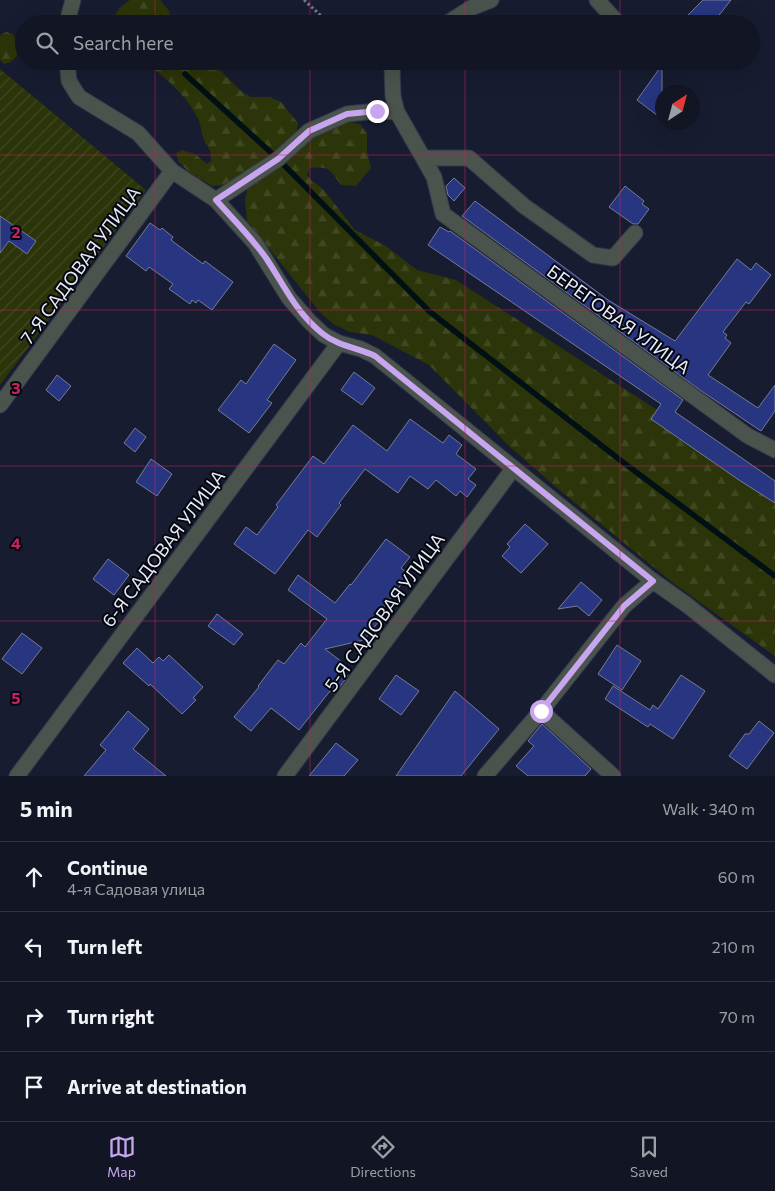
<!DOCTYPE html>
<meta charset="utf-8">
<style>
:root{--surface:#111524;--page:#1a1e2c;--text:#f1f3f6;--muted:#9c9fa6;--line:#303441;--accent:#c7a6ef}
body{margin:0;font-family:Commissioner,sans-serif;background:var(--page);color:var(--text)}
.compass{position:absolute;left:655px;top:85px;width:45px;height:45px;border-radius:50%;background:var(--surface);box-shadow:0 5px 20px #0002;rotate:36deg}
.stop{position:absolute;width:15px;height:15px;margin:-11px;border:4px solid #c7a6ef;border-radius:50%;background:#fff}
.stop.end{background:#c7a6ef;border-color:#fff;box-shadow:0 1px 5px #0008}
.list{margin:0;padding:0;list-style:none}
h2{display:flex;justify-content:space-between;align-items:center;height:65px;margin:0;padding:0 20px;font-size:21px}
h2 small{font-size:16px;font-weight:400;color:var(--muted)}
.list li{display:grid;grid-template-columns:32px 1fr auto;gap:15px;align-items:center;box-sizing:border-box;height:70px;padding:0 20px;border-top:1px solid var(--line)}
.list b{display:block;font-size:19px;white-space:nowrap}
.list p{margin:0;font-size:16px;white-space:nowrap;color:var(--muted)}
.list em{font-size:16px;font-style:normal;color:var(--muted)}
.icon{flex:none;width:28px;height:28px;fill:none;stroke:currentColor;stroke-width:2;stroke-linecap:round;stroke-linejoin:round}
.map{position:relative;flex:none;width:775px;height:776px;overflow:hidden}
.search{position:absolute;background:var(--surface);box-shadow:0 5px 20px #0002;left:15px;right:15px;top:15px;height:55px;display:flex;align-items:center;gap:12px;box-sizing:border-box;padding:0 18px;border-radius:28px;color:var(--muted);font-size:19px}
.sheet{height:345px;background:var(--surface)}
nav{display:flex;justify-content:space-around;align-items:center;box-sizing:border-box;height:70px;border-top:1px solid var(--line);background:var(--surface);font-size:14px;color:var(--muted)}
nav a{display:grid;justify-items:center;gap:2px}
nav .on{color:var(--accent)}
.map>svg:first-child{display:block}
.forest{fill:url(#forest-firs)}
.garden{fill:url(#garden-furrows)}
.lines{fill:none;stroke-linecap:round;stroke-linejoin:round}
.stream{stroke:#011014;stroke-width:5.5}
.building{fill:#283681;stroke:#747c94}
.minor-casing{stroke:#34394c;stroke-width:17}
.path{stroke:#74798a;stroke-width:3;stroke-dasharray:2.5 2.5;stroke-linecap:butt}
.minor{stroke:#4a534c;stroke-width:15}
.route{stroke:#c7a6ef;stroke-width:6}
.grid{fill:none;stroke:#c42363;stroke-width:1;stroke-opacity:0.55}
.labels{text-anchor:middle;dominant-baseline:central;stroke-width:4;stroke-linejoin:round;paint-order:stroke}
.street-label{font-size:18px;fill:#e7ebf9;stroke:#05070f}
.grid-label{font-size:16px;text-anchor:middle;font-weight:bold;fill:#c42363;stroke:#05070f;stroke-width:4;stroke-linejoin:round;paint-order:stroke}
</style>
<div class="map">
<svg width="775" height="776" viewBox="0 0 775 776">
<defs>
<pattern id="forest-firs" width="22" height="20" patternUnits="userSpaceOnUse" patternTransform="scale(1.25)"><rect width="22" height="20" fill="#2c3409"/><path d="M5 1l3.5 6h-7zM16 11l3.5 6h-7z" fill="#404821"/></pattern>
<pattern id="garden-furrows" width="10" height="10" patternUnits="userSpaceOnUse" patternTransform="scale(1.25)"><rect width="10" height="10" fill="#2c3409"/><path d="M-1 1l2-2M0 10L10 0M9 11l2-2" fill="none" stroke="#404821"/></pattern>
</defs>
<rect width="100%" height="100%" fill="#171c30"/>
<!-- forest -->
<g class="forest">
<path d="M130,0H160L169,11L172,24H112C113,13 121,6 130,0Z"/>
<path d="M6,32L13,34C21,47 20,61 4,64L0,60V35Z"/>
<path d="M143,61H209L208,64L221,71L241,91L251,97H270L281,102L298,123L296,134L349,122L360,124L367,134V152L371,168L356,186L341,185C330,170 330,166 310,168L307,175L311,180L323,189L355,230L386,246L417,270L456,280L682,426L775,494V656L673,583L557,488L509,446L429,365L372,335L350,332L333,324L319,311L247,221L245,200L251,173L240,175L224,185L212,186L189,172L178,161L176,153L182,150L195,154L207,164L211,161C211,146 209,151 204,140C202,134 201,127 199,121C188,96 165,77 143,61Z"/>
</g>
<!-- garden -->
<polygon class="garden" points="0,69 146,190 0,385"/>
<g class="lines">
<!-- stream -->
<polyline class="stream" points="185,74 278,159 430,312 624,463 775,576"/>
</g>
<!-- building -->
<g class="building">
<polygon points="703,0 731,0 712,24 679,24"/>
<polygon points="662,65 662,119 637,100"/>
<polygon points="454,178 465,188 454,201 448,195 446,186"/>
<polygon points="625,186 644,201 642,204 649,209 638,224 633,224 609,207"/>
<polygon points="475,201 608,300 675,341 737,259 751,270 756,263 771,275 749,304 746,302 723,332 727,335 725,338 731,343 708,375 758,408 775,385 775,411 761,431 700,390 462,216"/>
<polygon points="0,216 36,241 27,254 9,241 0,253"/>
<polygon points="150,223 160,230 162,228 173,237 171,240 203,264 205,261 233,282 212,310 198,300 196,303 192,300 190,304 169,289 173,284 149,267 146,271 126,256"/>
<polygon points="440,227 449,232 450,231 683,400 675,412 775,481 775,503 739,480 651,419 661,404 428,245"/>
<polygon points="274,344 296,360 267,400 272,403 249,433 218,410 241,380 246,384"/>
<polygon points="354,372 375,388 362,405 341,390"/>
<polygon points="57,375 71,386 59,401 46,390"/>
<polygon points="410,419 443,443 449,435 462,445 456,454 476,469 468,479 476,485 467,497 460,491 456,496 436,480 428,489 410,476 398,493 365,469 339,503 341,505 317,537 308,530 275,574 234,544 246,527 257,535 278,507 276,505 313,456 324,464 353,425 387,451"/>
<polygon points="135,428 146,437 135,452 124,443"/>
<polygon points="151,459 172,474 157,496 136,482"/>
<polygon points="525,524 548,544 521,573 502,556 510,547 507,544"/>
<polygon points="386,539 410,557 401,568 409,574 375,619 379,621 364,640 325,649 342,662 337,668 348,676 334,694 330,691 299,730 271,708 251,731 234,717 259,687 258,686 278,660 284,664 301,643 305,647 327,619 288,590 298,575 335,603 350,584 351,585"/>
<polygon points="108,559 129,575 114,595 93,579"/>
<polygon points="581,582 602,600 589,616 577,606 558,609"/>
<polygon points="217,614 243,634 234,645 208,626"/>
<polygon points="22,633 42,648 22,674 2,659"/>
<polygon points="617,645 641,661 622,690 598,674"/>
<polygon points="137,648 153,663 159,657 163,661 169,655 203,687 193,698 196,700 182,714 150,684 149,686 123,663"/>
<polygon points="396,675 419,691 401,715 379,699"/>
<polygon points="681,675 705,691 673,739 650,724 648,727 605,699 613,686 650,710 653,705 658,709"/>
<polygon points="455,691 499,729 461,776 396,776"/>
<polygon points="128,711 149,729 133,749 166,776 84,776 106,750 100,745"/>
<polygon points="759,721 774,733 747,769 729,756 745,734 749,734"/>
<polygon points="542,724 591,769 585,776 528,776 516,766 534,746 528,741"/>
<polygon points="336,743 358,760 344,776 309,776"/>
</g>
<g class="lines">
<!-- minor casing -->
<g class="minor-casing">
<g id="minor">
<polyline points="597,0 619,24"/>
<polyline points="68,24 69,15 73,0"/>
<polyline points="446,24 471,8 491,0"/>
<polyline points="67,61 69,81 79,97 138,133 172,171 216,200 255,243 289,298 310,322 324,335 339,343 361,349 375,356 653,581 687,605 775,675"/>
<polyline points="399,61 392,67 393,96 397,112 434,177 443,214 748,436 775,450"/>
<polyline points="424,158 469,158 524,206 593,255 613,258 635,233"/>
<polyline points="216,200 278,159 309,131 347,114 377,111 397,112"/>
<polyline points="0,405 172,171"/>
<polyline points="541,711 613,776"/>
<polyline points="17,776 339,343"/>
<polyline points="285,776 513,469"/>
<polyline points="485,776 541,711 624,606 653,581"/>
</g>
</g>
<!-- path -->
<polyline class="path" points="304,0 330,24"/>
<!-- minor -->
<use href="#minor" class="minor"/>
</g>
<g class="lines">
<!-- route -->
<path class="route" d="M377,111L347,114L309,131L278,159L216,200C233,219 251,237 266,258C284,285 296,313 323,334C338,346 358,348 375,356L653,581L624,606L541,711"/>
</g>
<!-- grid -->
<path class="grid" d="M155,0V24M310,0V24M465,0V24M620,0V24M155,61V776M310,61V776M465,61V776M620,61V776M0,155H775M0,310H775M0,466H775M0,621H775"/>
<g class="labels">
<!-- street labels -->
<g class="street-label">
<text transform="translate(80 265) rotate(-54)">7-Я САДОВАЯ УЛИЦА</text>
<text transform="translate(619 319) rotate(36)">БЕРЕГОВАЯ УЛИЦА</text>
<text transform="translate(163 548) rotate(-53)">6-Я САДОВАЯ УЛИЦА</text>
<text transform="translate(384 612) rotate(-54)">5-Я САДОВАЯ УЛИЦА</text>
</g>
</g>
<g class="grid-label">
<text x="16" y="238">2</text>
<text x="16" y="394">3</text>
<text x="16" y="549">4</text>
<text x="16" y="704">5</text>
</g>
</svg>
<svg class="compass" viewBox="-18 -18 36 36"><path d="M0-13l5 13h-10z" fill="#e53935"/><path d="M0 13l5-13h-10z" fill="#9c9fa6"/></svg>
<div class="stop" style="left:541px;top:711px"></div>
<div class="stop end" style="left:377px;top:111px"></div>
<div class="search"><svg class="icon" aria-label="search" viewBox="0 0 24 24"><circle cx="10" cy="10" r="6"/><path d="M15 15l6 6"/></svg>Search here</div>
</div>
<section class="sheet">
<h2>5 min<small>Walk · 340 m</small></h2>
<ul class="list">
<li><svg class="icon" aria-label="ahead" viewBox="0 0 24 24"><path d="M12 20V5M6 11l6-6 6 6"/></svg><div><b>Continue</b><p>4-я Садовая улица</p></div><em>60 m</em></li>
<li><svg class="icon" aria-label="left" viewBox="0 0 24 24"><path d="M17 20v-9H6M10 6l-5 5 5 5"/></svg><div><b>Turn left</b></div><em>210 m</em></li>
<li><svg class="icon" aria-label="right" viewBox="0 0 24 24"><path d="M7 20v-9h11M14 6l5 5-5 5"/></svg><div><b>Turn right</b></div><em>70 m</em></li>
<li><svg class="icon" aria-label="arrive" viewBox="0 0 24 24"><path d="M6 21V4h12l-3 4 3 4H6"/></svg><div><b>Arrive at destination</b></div></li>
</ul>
</section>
<nav>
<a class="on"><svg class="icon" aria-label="map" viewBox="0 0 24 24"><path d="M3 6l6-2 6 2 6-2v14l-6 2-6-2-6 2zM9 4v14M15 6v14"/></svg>Map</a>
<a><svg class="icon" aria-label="directions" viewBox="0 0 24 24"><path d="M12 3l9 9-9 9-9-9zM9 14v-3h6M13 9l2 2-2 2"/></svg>Directions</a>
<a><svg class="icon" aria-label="saved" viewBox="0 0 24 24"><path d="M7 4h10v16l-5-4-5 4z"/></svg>Saved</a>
</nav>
